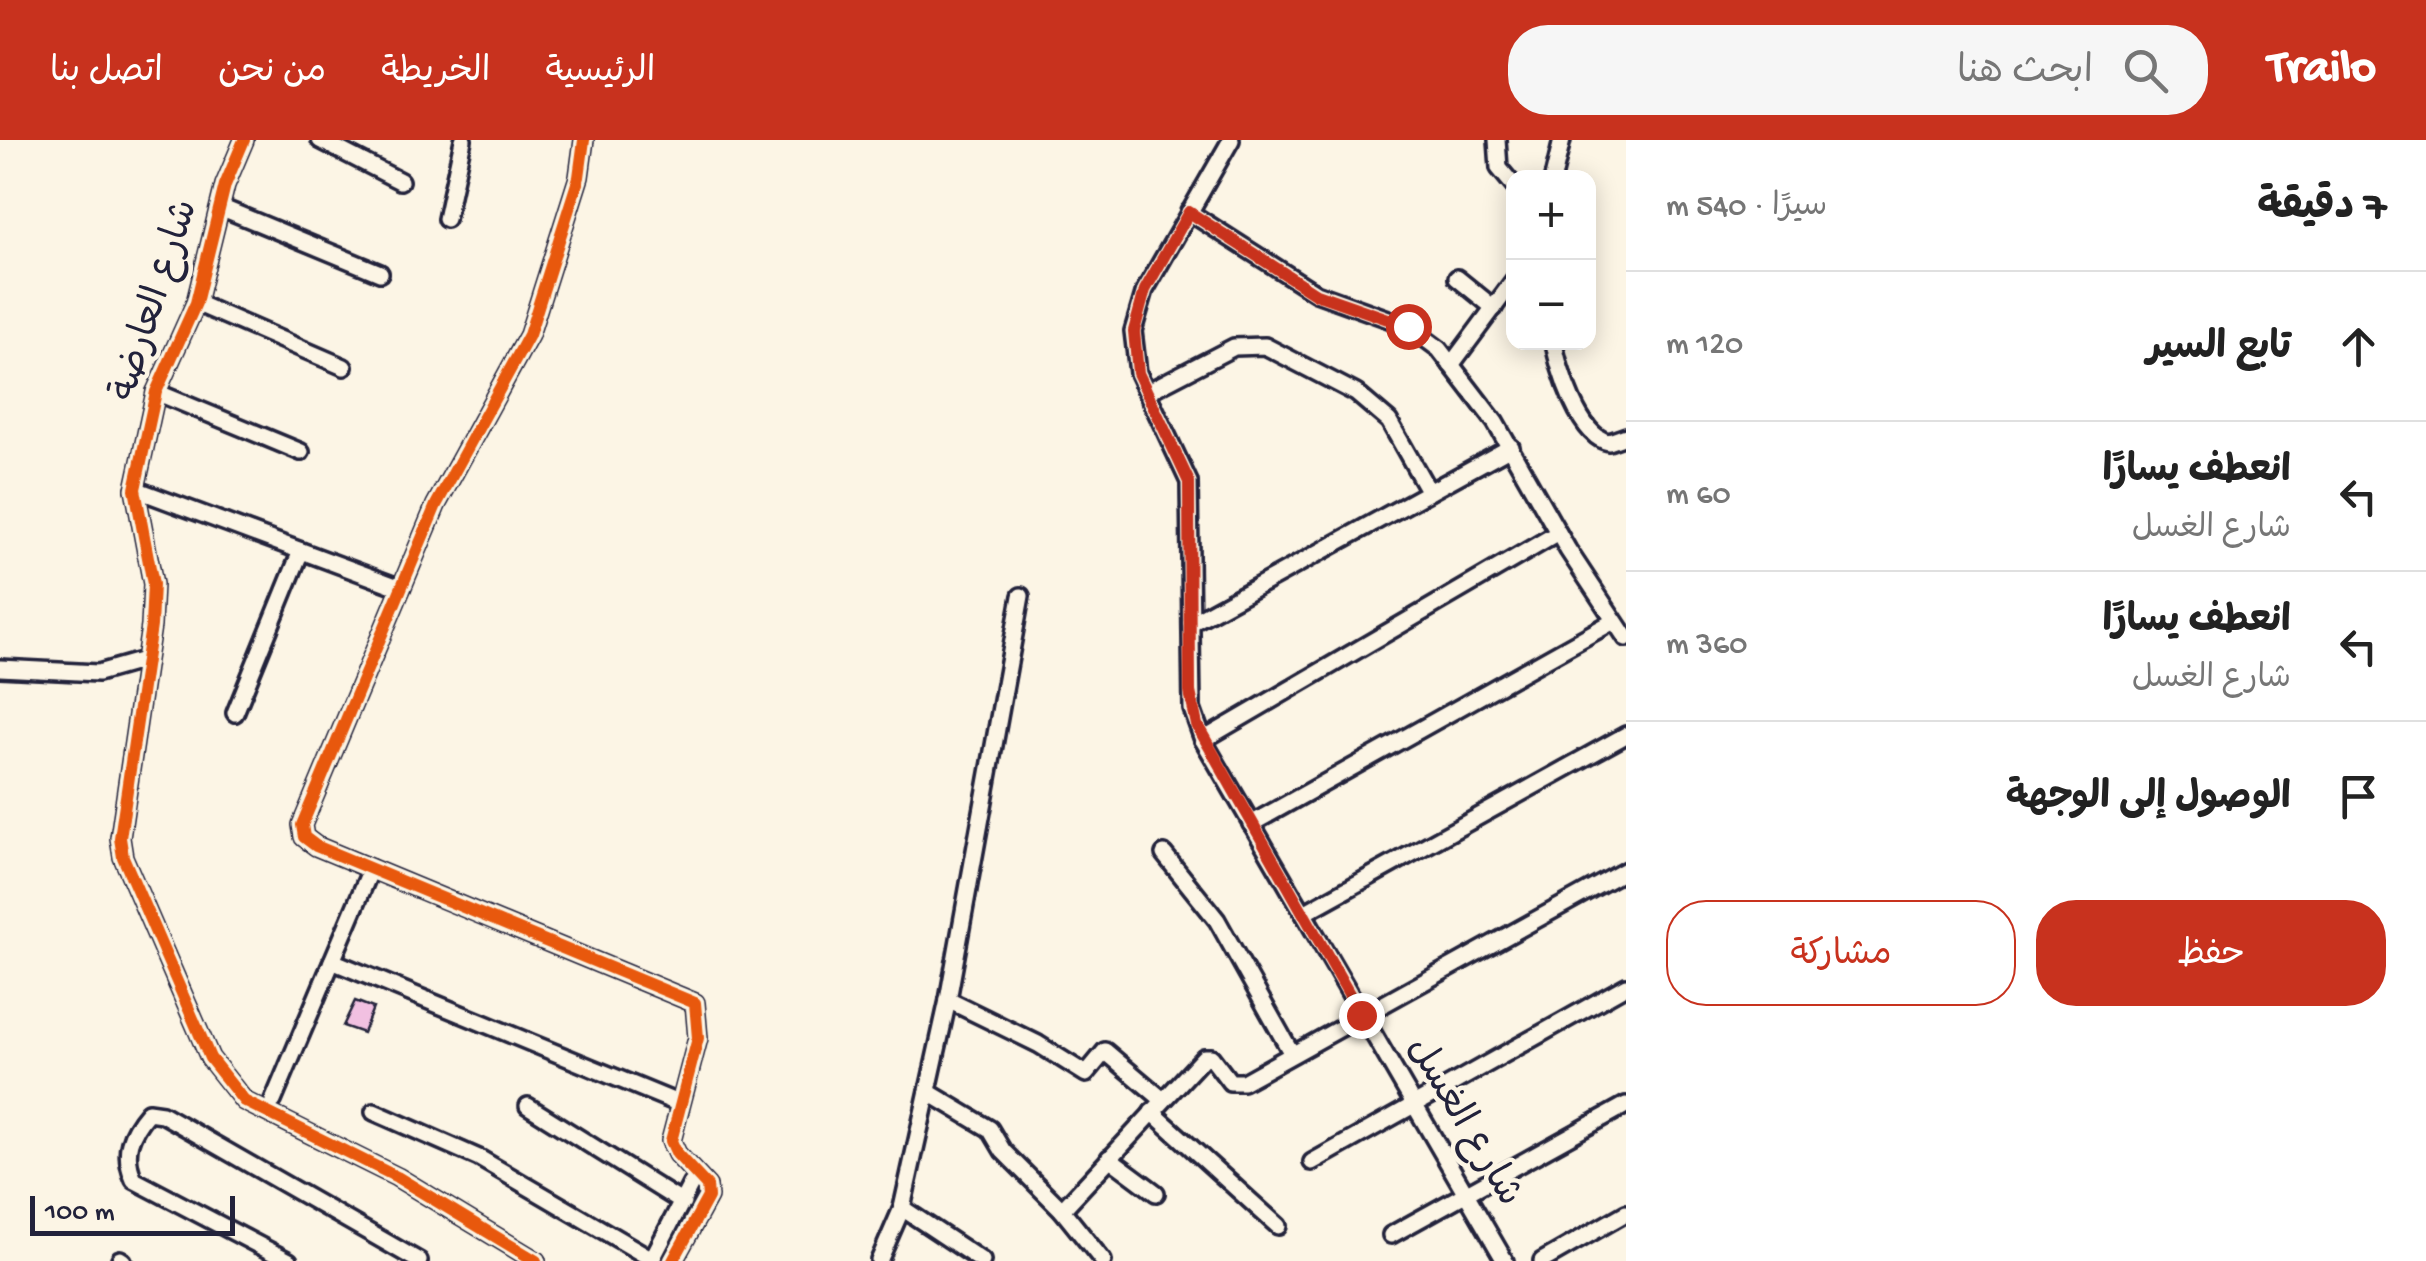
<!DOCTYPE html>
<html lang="ar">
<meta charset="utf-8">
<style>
:root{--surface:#fff;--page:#f6f6f6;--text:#222;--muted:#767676;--line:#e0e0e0;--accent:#c8321e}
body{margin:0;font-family:"Gochi Hand","Playpen Sans Arabic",sans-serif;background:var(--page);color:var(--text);direction:rtl}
.controls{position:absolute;right:30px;top:30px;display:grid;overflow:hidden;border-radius:20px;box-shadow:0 5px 25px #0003}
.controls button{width:90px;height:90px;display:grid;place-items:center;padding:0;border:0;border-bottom:2px solid var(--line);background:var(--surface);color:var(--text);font:50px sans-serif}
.scale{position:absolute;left:30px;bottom:25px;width:205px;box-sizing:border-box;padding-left:10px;border:5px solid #22223b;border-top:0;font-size:28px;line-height:35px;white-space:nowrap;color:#22223b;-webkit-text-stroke:8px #fcf5e5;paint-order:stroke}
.stop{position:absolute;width:30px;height:30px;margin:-22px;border:8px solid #c8321e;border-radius:50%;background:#fff}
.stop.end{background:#c8321e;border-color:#fff;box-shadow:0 2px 10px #0008}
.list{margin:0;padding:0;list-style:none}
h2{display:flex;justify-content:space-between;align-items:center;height:130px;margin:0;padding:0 40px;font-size:42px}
h2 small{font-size:32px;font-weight:400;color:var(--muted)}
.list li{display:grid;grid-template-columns:65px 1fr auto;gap:30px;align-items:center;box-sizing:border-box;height:150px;padding:0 40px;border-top:2px solid var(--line)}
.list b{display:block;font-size:38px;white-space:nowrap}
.list p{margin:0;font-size:32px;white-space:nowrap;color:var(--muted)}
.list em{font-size:32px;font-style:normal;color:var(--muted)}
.actions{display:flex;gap:20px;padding:30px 40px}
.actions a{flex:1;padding:22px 0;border:2px solid var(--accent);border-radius:40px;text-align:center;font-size:35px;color:var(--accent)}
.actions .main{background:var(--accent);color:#fff}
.icon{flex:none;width:55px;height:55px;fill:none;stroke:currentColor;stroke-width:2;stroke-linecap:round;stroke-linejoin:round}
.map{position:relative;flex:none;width:1626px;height:1121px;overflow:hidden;direction:ltr}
header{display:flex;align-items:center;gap:60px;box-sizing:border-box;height:140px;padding:0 50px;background:var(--accent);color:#fff}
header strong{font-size:48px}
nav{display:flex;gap:55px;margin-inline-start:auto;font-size:35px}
.search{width:700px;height:90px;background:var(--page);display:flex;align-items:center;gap:25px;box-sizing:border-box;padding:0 35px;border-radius:40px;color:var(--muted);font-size:38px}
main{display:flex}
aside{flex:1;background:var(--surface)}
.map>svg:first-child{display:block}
.building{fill:#f1c0e1;stroke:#22223b;stroke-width:2.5}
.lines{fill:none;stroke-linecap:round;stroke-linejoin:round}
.minor-casing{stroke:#22223b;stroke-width:22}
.minor{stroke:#fcf5e5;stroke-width:15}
.cycleway-casing{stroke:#fcf5e5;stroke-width:19}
.cycleway{stroke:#e8590c;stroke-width:12}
.route{stroke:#c8321e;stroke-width:12}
.labels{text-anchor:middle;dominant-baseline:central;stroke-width:9;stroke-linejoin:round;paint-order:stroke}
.street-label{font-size:38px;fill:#22223b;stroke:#fcf5e5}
</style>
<header>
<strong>Trailo</strong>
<div class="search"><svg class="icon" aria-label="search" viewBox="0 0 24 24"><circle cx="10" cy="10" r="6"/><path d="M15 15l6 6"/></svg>ابحث هنا</div>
<nav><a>الرئيسية</a><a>الخريطة</a><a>من نحن</a><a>اتصل بنا</a></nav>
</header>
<main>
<aside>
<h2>7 دقيقة<small>سيرًا · 540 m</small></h2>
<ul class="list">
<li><svg class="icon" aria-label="ahead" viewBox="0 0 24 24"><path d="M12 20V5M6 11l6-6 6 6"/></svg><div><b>تابع السير</b></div><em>120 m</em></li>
<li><svg class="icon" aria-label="left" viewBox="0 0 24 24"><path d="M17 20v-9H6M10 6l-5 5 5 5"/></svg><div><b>انعطف يسارًا</b><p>شارع الغسل</p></div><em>60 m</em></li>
<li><svg class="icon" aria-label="left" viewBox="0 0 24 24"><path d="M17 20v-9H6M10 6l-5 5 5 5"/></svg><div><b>انعطف يسارًا</b><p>شارع الغسل</p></div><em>360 m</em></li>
<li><svg class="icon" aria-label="arrive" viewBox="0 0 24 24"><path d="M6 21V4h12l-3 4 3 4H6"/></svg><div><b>الوصول إلى الوجهة</b></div></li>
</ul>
<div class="actions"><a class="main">حفظ</a><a>مشاركة</a></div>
</aside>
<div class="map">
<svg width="1626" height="1121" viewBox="0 0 1626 1121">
<rect width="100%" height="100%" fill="#fcf5e5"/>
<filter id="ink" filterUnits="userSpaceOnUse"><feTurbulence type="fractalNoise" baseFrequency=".01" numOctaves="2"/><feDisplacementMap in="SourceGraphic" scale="20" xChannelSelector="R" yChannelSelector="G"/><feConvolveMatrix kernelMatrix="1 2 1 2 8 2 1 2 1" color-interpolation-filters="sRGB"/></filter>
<g filter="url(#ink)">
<!-- building -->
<polygon class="building" points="355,861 373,868 363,893 343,886"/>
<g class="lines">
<!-- minor casing -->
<g class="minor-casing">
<g id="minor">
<polyline points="244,0 225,45 196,163 156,252 135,349 153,444 151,486 120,698 123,717 210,918 244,961 397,1037 536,1121"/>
<polyline points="320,0 400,41"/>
<polyline points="584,0 579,37 529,195 436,365 302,685 304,697 316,706 695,863 698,898 671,1001 677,1014 707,1046 708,1057 673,1121"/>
<polyline points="1231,0 1145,150 1133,191 1138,233 1189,342 1192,569 1203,600 1505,1121"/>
<polyline points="1497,0 1499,28 1514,46"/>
<polyline points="1553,38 1562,0"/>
<polyline points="220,67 380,133"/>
<polyline points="1189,72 1316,153 1408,186 1439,209 1495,282 1568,410 1626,498"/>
<polyline points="446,79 463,0"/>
<polyline points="1457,138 1494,168"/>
<polyline points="196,163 344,227"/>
<path d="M1554,202C1558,229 1580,298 1609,302L1626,296"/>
<polyline points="1451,225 1514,140"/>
<polyline points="156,252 301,312"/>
<polyline points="1147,252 1234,207 1265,206 1356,253 1389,281 1429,352"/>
<polyline points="135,349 401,448"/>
<polyline points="1191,483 1511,307"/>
<polyline points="0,528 98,533 144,520"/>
<polyline points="235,573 301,411"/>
<polyline points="1203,600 1558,393"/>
<polyline points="1251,684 1614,481"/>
<polyline points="1164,714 1217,780 1292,914"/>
<polyline points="1304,773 1626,595"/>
<polyline points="332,821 680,964"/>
<polyline points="948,860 1038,904 1086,934 1105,911 1163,960"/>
<polyline points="928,952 990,989 1003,1011 1062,1070 1103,1121"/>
<polyline points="273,961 371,729"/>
<polyline points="528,966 683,1063"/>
<polyline points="374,972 479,1018 652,1119"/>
<polyline points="1152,972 1278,1086"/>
<polyline points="1109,1018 1156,1053"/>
<polyline points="1312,1022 1626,846"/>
<polyline points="902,1068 982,1121"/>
<polyline points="1062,1070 1204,917 1211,917 1230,942 1243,942 1626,730"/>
<polyline points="1391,1095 1626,965"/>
<polyline points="120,1119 123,1121"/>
<path d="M289,1121L134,1040C122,1012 130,993 148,972L162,974L419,1121"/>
<polyline points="651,1121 691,1044 698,1040"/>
<polyline points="879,1121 902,1068 948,860 1021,456"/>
<polyline points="1542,1121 1626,1073"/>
</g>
</g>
<!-- minor -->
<use href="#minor" class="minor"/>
<!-- cycleway casing -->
<g class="cycleway-casing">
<g id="cycleway">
<polyline points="244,0 225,45 196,163 156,252 135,349 153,444 151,486 120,698 123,717 210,918 244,961 397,1037 536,1121"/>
<polyline points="584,0 579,37 529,195 436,365 302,685 304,697 316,706 695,863 698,898 671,1001 677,1014 707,1046 708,1057 673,1121"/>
</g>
</g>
<!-- cycleway -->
<use href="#cycleway" class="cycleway"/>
</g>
</g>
<g class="lines" filter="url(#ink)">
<!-- route -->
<polyline class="route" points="1361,875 1197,585 1190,552 1189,342 1138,233 1134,191 1145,150 1189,72 1316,154 1408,186"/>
</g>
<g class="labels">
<!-- street labels -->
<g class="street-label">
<text transform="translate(157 161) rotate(-72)">شارع العارضة</text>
<text transform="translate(1462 983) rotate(59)">شارع الغسل</text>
</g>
</g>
</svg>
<div class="controls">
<button>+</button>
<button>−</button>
</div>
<div class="scale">100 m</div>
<div class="stop" style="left:1408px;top:186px"></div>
<div class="stop end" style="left:1361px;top:875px"></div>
</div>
</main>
